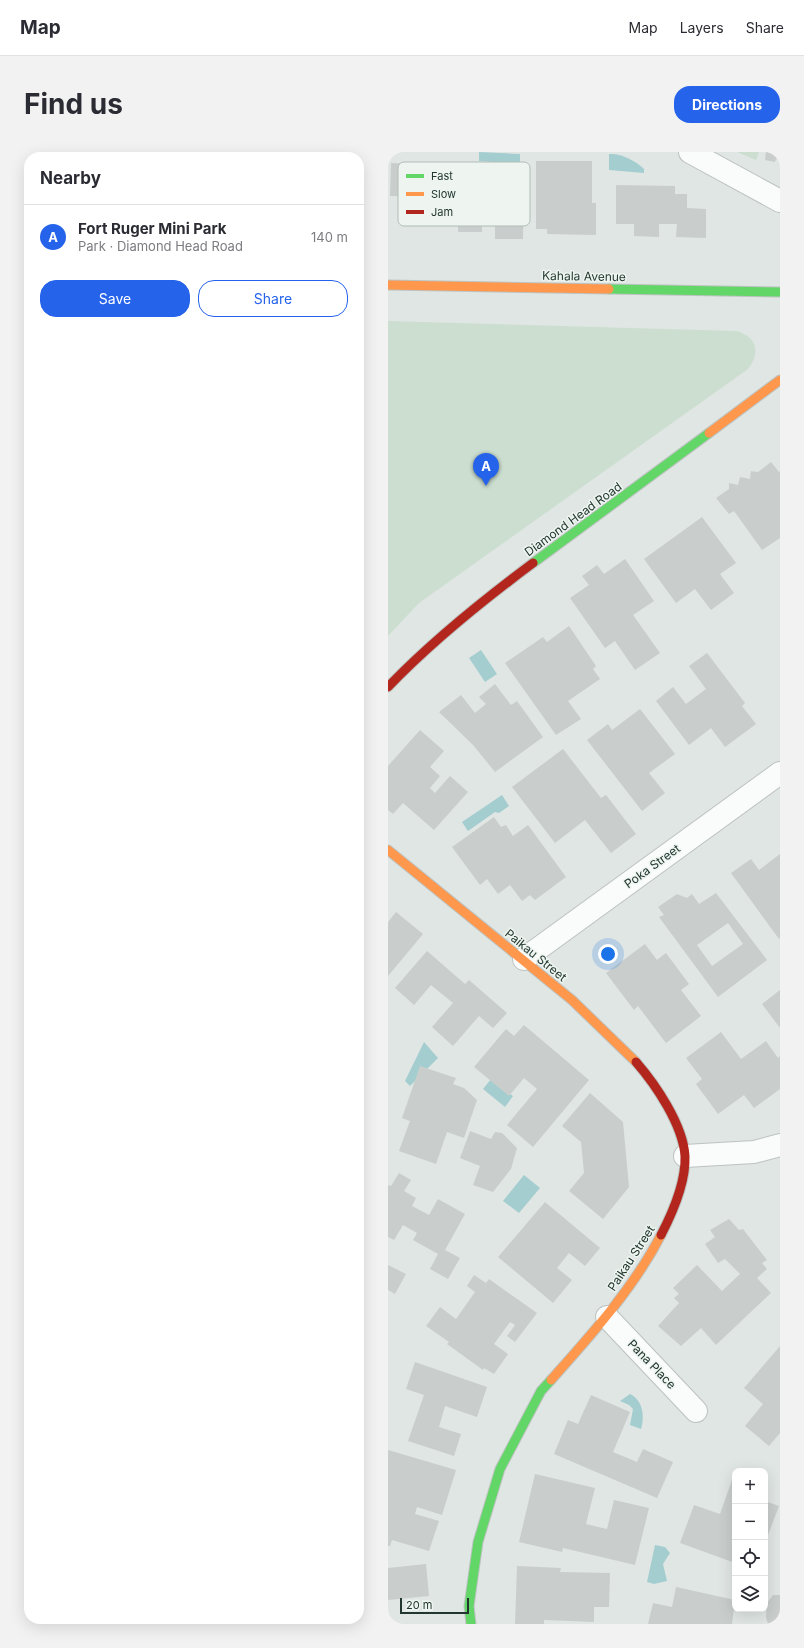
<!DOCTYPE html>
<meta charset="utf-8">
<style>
:root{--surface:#fff;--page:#f2f2f3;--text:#2b2b33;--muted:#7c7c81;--line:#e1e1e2;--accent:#2563eb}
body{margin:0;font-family:Inter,sans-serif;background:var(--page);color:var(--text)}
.controls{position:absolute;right:12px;bottom:12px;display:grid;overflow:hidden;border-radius:8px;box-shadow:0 4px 16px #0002}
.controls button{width:36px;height:36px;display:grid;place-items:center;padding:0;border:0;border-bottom:1px solid var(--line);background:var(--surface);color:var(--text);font:20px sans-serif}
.scale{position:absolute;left:12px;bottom:10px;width:69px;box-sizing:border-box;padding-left:4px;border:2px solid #223630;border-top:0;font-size:11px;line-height:14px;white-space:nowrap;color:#223630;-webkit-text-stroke:3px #eef5f1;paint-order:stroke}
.you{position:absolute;left:220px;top:802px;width:14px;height:14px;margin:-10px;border:3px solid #fff;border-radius:50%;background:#1a73e8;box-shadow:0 0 0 6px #1a73e833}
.badge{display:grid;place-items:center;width:26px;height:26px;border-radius:50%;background:var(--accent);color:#fff;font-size:13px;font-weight:700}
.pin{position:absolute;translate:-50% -33px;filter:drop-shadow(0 1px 2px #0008)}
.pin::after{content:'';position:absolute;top:21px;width:14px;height:12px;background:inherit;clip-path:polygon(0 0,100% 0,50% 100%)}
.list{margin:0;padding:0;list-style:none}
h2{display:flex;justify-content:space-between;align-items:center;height:52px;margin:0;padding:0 16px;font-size:17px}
h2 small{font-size:13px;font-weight:400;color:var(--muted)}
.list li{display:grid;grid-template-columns:26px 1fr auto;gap:12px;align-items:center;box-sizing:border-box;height:64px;padding:0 16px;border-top:1px solid var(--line)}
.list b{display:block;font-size:15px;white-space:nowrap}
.list p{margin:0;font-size:13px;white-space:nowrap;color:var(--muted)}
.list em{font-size:13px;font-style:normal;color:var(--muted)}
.actions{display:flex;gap:8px;padding:12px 16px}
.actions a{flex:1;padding:9px 0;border:1px solid var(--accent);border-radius:16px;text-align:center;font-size:14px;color:var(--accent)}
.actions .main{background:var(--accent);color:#fff}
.icon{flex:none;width:22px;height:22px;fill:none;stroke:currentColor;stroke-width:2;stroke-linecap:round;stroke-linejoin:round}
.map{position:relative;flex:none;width:392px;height:1472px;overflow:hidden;border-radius:16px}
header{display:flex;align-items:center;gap:24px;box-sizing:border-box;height:56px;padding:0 20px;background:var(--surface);border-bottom:1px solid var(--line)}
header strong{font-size:19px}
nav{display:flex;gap:22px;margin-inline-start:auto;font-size:14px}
.intro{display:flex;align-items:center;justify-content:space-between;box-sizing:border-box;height:96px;padding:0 24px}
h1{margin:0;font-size:28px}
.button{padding:10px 18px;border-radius:16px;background:var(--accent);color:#fff;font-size:14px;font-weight:700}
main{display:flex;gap:24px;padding:0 24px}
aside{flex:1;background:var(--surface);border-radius:16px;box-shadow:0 4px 16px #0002}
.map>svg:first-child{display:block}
.green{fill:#cbded0}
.water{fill:#a4cdd0}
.building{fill:#c9cecc;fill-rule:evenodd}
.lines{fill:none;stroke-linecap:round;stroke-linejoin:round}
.street-casing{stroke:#bdc3c0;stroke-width:24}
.fast-casing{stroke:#bdc3c0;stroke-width:11}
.slow-casing{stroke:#bdc3c0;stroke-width:11}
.jam-casing{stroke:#bdc3c0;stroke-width:11}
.street{stroke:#fafbfb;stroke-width:22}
.fast{stroke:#63d668;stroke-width:9}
.slow{stroke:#ff974d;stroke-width:9}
.jam{stroke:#b3261e;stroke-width:9}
.labels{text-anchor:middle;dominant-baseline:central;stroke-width:3;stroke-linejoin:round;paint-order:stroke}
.street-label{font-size:12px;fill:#223630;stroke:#eef5f1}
.key{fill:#eef5f1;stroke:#b1bcb7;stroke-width:1}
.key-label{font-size:11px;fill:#223630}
</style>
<header>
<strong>Map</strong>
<nav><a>Map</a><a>Layers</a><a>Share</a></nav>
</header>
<div class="intro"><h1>Find us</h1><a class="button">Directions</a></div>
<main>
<aside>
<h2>Nearby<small></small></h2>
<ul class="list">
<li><span class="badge">A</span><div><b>Fort Ruger Mini Park</b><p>Park · Diamond Head Road</p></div><em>140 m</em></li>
</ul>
<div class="actions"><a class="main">Save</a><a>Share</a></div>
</aside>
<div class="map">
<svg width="392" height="1472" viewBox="0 0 392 1472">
<rect width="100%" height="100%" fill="#e0e6e3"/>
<!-- green -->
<g class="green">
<polygon points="349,0 371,0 368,8"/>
<path d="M0,169L348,179C369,184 373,201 360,217L31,451L0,484Z"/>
</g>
<!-- water -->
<g class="water">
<polygon points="91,0 132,2 132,12 91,9"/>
<path d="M221,2C233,1 248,9 256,17V21L221,18Z"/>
<polygon points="93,498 109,522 97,530 81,506"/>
<polygon points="114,643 121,654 111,661 107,660 80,679 74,670"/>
<polygon points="36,890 50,906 22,934 17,929"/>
<polygon points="103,927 125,944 117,955 95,937"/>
<polygon points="136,1023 152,1036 131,1061 115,1049"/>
<path d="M242,1242C255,1248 257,1265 253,1277L242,1273L245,1257L241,1253L232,1249Z"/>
<polygon points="267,1393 277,1395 282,1401 275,1412 279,1429 266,1432 259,1430"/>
</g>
<!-- building -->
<g class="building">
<polygon points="378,0 392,0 392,8 388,7 387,10 377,8"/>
<polygon points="148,9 204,9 204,51 208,51 208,83 159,82 159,77 148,77"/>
<polygon points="3,11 64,13 62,62 38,62 39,45 2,44"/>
<polygon points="85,15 136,16 135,87 107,87 107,70 94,70 94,80 70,80 70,22 85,22"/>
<polygon points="228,33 287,34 287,42 299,42 299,56 318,57 318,86 288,85 289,72 271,72 271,85 246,84 246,72 228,72"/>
<polygon points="383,310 391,320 392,319 392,386 374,398 346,359 341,362 328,346 341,337 341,331 350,333 352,325 362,327 363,319 370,320"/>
<polygon points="314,365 348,411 332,422 346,441 323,458 307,437 288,451 256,407"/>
<polygon points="237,407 266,449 245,463 272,501 247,518 227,489 217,496 182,446 201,433 194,424 209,413 216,422"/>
<polygon points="181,474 208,514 205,517 212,527 180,549 193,567 168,583 117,511 155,485 159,490"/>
<polygon points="319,501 357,551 354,554 368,572 337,595 323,576 301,593 268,549 285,535 298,552 318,537 301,514"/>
<polygon points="107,532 123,553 129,549 155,585 107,620 85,593 51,560 73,543 87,561 98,552 91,545"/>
<polygon points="252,557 287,602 261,621 277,641 254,659 199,588 220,572 224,578"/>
<polygon points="32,578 56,599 42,615 52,624 42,636 47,641 62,624 80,640 46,678 15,651 5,662 0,658 0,614"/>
<polygon points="175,597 213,646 218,643 248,682 223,701 197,668 167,691 124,635"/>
<polygon points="106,665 113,675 118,673 125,684 140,673 178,725 147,748 142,743 134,749 122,733 110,742 99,727 92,733 64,695"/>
<polygon points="392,702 392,786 391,787 343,721 363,707 371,718"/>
<path d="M328,741L379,808L330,845L271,765L276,763L270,755L289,742L299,746L304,742L311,752ZM340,771L355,792L324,814L309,793Z"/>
<polygon points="8,760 35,782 0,824 0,770"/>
<polygon points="257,792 269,808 278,801 301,832 293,838 313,864 278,891 250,854 246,858 218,821"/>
<polygon points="39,799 77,832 81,828 119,861 105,876 91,864 65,894 44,875 65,851 43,833 26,853 7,836"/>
<polygon points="392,838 392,876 374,852"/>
<polygon points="136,873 201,928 145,995 119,973 149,937 136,926 121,944 86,915 118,877 126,884"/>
<polygon points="333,880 353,907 378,889 390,906 392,904 392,937 366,956 356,943 330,962 308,932 314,927 298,906"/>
<polygon points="32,914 68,926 65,932 76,936 89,948 76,986 59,980 48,1012 11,999 22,969 14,966"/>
<polygon points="202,941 235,970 241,1035 215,1067 181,1039 196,1021 193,990 174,974"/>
<polygon points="82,979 103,987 107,980 114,981 129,996 123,1017 105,1040 85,1033 92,1014 72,1006"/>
<polygon points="11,1021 23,1028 16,1039 28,1046 24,1054 41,1063 50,1047 77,1062 57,1098 72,1106 60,1127 42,1117 50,1102 25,1088 29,1081 15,1073 6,1088 0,1085 0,1033 3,1034"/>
<polygon points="157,1050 212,1096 197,1114 181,1101 169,1116 184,1128 165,1151 110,1105"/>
<polygon points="341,1067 351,1078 355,1077 379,1108 374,1111 379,1117 369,1126 383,1141 328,1193 313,1176 293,1194 270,1174 291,1151 286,1146 291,1142 285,1136 309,1113 334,1139 352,1122 337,1107 330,1111 317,1092 327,1085 322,1078"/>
<polygon points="0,1113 18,1122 7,1142 0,1138"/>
<polygon points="86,1123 98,1131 101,1127 149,1161 127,1190 119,1184 127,1173 122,1170 106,1192 120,1202 106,1222 96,1216 95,1218 59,1192 61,1190 38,1174 52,1155 68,1167 87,1140 79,1134"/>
<polygon points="392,1194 392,1281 381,1294 357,1274 375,1252 356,1236"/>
<polygon points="27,1210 99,1235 89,1265 57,1254 51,1275 73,1282 66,1304 20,1289 36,1243 18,1237"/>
<polygon points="203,1243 242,1260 225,1300 249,1310 255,1297 285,1310 269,1346 166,1302 180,1268 190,1272"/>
<polygon points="0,1298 68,1318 54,1363 29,1355 27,1362 51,1369 41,1399 4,1388 2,1394 0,1394"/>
<polygon points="147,1322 207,1336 198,1372 219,1377 226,1348 261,1356 247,1413 175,1396 174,1400 131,1390"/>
<polygon points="345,1325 347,1325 347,1411 292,1391 306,1353 332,1362"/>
<polygon points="377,1349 391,1354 377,1391"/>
<polygon points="38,1412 41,1444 0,1448 0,1416"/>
<polygon points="129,1414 173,1416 172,1420 222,1421 221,1455 206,1455 206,1470 156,1468 156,1472 127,1472"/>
<polygon points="288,1435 347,1448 344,1472 260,1472 265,1451 284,1455"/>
<polygon points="385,1443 392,1443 392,1472 380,1472 378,1466 379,1451"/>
</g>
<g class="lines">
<!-- street casing -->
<g class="street-casing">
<g id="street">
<polyline points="302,0 392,49"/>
<polyline points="136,807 392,621"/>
<polyline points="297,1004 366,1000 392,993"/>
<polyline points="219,1165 308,1259"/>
</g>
</g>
<!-- fast casing -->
<g class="fast-casing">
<g id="fast">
<polyline points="221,137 392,140"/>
<polyline points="145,411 321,281"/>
<polyline points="83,1472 81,1454 90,1390 112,1317 153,1239 163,1228"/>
</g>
</g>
<!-- slow casing -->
<g class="slow-casing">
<g id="slow">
<polyline points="0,133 221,137"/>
<polyline points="321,281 392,228"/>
<polyline points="0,698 184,848 248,910"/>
<path d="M163,1228C203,1183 245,1137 273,1083"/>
</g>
</g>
<!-- jam casing -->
<g class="jam-casing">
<g id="jam">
<path d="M0,535C44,489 94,449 145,411"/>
<path d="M248,910C268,933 295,973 297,1004C298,1031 285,1060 273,1083"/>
</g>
</g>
<!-- street -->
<use href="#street" class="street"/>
<!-- fast -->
<use href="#fast" class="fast"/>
<!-- slow -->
<use href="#slow" class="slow"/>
<!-- jam -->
<use href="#jam" class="jam"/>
</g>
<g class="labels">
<!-- street labels -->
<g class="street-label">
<text transform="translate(196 124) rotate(1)">Kahala Avenue</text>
<text transform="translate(185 367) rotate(-36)">Diamond Head Road</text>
<text transform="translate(264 714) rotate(-36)">Poka Street</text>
<text transform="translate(148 803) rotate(39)">Paikau Street</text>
<text transform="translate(243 1106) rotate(-57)">Paikau Street</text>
<text transform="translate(264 1212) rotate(46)">Pana Place</text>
</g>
</g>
<!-- legend -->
<rect x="10" y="10" width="132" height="64" rx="6" class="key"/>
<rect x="18" y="22" width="18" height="4" fill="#63d668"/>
<rect x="18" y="40" width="18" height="4" fill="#ff974d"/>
<rect x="18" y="58" width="18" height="4" fill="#b3261e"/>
<g class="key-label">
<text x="43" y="28">Fast</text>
<text x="43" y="46">Slow</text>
<text x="43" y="64">Jam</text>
</g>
</svg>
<div class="controls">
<button>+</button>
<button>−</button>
<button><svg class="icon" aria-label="locate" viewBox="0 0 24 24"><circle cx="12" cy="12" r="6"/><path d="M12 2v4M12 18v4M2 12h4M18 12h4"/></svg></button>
<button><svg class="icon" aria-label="layers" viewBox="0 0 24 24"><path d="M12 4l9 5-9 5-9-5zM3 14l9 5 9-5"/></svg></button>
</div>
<div class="scale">20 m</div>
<div class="you"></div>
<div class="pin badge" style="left:98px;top:334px">A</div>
</div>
</main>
